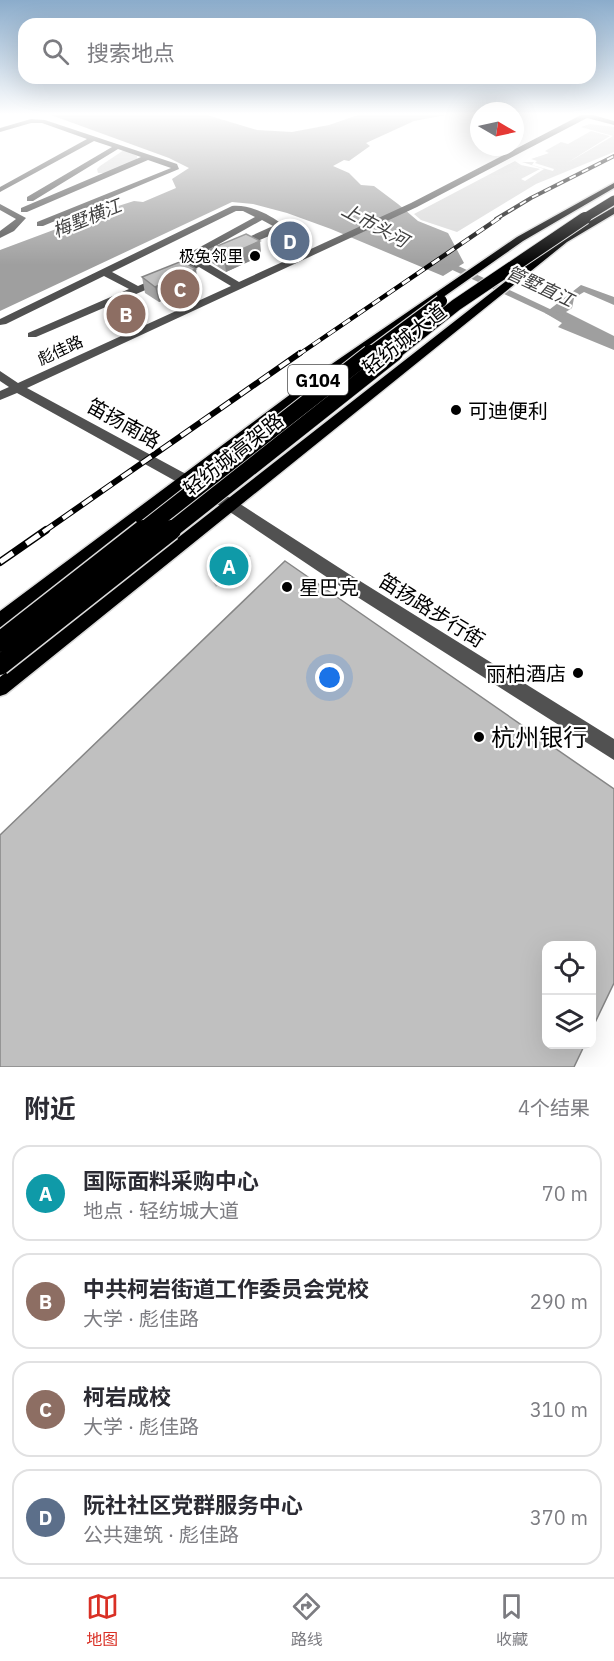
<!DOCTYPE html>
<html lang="zh">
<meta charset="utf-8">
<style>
:root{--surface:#fff;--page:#f7f7f7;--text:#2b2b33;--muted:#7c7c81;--line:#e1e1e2;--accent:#d93025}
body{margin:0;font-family:"IBM Plex Sans","Noto Sans SC",sans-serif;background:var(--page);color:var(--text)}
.controls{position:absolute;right:18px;bottom:18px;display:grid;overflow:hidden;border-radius:12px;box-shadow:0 6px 24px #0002}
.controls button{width:54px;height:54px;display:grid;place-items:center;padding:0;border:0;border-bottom:2px solid var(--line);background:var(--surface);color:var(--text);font:30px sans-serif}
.compass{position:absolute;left:470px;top:102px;width:54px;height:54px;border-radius:50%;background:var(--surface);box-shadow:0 6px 24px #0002;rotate:99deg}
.you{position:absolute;left:330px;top:678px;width:21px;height:21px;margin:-15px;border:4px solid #fff;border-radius:50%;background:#1a73e8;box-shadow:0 0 0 9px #1a73e833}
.badge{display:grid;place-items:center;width:39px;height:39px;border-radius:50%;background:var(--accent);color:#fff;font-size:20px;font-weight:700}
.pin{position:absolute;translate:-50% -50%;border:3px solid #fff;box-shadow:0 2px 6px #0006}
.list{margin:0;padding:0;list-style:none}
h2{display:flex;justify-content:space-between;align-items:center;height:78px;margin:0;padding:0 24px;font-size:26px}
h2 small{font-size:20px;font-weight:400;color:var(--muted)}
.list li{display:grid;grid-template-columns:39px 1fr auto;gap:18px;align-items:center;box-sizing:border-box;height:96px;margin:0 12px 12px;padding:0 12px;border:2px solid var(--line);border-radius:18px}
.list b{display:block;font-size:22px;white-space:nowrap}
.list p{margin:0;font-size:20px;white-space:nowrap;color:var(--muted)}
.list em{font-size:20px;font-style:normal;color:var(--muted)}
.icon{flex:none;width:33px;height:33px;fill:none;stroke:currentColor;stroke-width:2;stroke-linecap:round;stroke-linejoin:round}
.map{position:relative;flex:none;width:614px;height:1067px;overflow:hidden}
.search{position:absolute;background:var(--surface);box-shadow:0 6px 24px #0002;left:18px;right:18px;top:18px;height:66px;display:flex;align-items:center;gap:15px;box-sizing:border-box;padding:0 21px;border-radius:18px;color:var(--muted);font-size:22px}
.sheet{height:510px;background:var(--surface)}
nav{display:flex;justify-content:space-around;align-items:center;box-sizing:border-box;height:84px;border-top:2px solid var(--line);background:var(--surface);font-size:16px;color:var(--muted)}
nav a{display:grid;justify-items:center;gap:3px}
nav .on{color:var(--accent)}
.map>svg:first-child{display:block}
.green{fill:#d8d8d8}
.water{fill:#9f9f9f}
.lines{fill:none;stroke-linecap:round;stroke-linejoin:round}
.canal{fill:#9f9f9f;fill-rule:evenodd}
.major-casing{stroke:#dbdbdb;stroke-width:3}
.minor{fill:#515151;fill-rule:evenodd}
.major{fill:#000;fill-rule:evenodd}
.rail-far3-casing{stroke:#000;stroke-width:4}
.rail-far2-casing{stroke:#000;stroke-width:4.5}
.rail-far1-casing{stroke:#000;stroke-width:6}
.rail-casing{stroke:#000;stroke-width:8}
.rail-far3{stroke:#fff;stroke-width:2;stroke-dasharray:7;stroke-linecap:butt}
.rail-far2{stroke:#fff;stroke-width:3;stroke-dasharray:9;stroke-linecap:butt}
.rail-far1{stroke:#fff;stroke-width:4;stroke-dasharray:12;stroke-linecap:butt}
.rail{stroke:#fff;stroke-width:5;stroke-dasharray:16;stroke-linecap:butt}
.highway-bridge-far3-casing{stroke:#dbdbdb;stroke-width:10;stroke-linecap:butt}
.highway-bridge-far2-casing{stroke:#dbdbdb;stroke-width:14;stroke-linecap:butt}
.highway-bridge-far1-casing{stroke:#dbdbdb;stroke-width:18;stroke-linecap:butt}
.highway-bridge-casing{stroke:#dbdbdb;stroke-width:23;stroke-linecap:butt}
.highway-bridge-far3{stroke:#000;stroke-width:9}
.highway-bridge-far2{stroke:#000;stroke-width:12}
.highway-bridge-far1{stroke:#000;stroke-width:16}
.highway-bridge{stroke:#000;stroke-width:20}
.wall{fill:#a5a5a5}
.shaded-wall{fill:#868686}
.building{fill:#c0c0c0;stroke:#868686;stroke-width:1.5}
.poi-dot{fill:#000;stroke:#fff;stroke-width:2}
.labels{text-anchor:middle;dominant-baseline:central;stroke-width:4.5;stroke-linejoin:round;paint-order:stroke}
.far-poi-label{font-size:16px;fill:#000;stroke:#fff;text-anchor:end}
.far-street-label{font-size:16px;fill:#000;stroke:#fff}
.far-water-label{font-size:18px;font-style:italic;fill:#404040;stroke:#fff}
.shield{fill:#fff;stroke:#4c4c4c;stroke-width:1.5}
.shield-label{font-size:18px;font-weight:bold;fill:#000}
.street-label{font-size:20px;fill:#000;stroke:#fff}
.poi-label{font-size:20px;fill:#000;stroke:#fff;text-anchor:start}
.near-poi-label{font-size:24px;fill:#000;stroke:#fff;text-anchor:start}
</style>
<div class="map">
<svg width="614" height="1067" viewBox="0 0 614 1067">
<rect width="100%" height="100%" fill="#fff"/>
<!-- green -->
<g class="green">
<polygon points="590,124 614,127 614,152 536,184 457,232 421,220 414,214 515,161 521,165 540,169 521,179 525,181 544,169 522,162 534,162 532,165 553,171 554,169 535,163 537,161 531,159 549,153 545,151 561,142 568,144 591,131 610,136 567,163 613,136 581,127"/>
<polygon points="124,150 137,156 137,160 105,173 98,173 97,169 100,166"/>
<polygon points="231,552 243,552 251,556 216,587 213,582 212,568"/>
</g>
<!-- water -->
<g class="water">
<polygon points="51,115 207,115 257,130 292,132 329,125 358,115 446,115 414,121 366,143 370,146 349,161 344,160 333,166 349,173 361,185 374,186 398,204 418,221 448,233 464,263 443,276 331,229 287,213 253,204 232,202 0,311 0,250 115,207 134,201 143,202 176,188 172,179 189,168 169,158"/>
<polygon points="581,285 614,297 614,305 584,292 574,298 572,308 566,312 614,336 614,350 558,327 562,323 545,313"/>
</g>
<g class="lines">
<!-- canal -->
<polygon class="canal" points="446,263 452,263 571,319 566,322 562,321 446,267"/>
<!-- major casing -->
<g class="major-casing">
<g id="major">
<polygon points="614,183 614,188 523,241 331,376 6,626 0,628 0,611 323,370 517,237"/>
<polygon points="614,207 614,214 567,242 6,694 0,696 0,677 561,238"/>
</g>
</g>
<!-- minor -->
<g class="minor">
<path d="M581,115H593L614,121V125L587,118L417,207L27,388L234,500L352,576L614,739V760L340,586L224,508L17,393L0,400V391L9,387L0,381V371L18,383L231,286L199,267L36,337H28V333L129,289L104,276L6,324L0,325V319L232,206C249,204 271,215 283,225L276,233L207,263L239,282L411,203ZM236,211H243L255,217L191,252L186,258L192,263L138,286L112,272ZM262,220L273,226L200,259L196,257Z"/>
<polygon points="31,119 45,120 177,164 179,169 43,226 37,226 37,222 171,168 148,160 27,212 21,212 21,208 141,157 118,149 33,201 27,201 27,197 112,147 94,141 0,192 0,187 87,139 42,123 31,123 0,132 0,128"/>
<polygon points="0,204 26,218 14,231 0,238 0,231 16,219 0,210"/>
</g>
<!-- major -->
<use href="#major" class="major"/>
<!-- rail-far3 casing -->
<g class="rail-far3-casing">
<polyline id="rail-far3" points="496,219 531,198 614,156"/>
</g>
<!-- rail-far2 casing -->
<g class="rail-far2-casing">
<polyline id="rail-far2" points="298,355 499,218"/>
</g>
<!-- rail-far1 casing -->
<g class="rail-far1-casing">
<polyline id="rail-far1" points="43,532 300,353"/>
</g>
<!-- rail casing -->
<g class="rail-casing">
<polyline id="rail" points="0,562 46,530"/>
</g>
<!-- rail-far3 -->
<use href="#rail-far3" class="rail-far3"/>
<!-- rail-far2 -->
<use href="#rail-far2" class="rail-far2"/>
<!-- rail-far1 -->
<use href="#rail-far1" class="rail-far1"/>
<!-- rail -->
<use href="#rail" class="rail"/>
<!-- highway-bridge-far3 casing -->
<g class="highway-bridge-far3-casing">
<polyline id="highway-bridge-far3" points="583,219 614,200"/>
</g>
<!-- highway-bridge-far2 casing -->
<g class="highway-bridge-far2-casing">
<g id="highway-bridge-far2">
<polyline points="368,355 441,301"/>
<polyline points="393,355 456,305 585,218"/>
</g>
</g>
<!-- highway-bridge-far1 casing -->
<g class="highway-bridge-far1-casing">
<g id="highway-bridge-far1">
<polyline points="141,532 370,353"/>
<polyline points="169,532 395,353"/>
</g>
</g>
<!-- highway-bridge casing -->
<g class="highway-bridge-casing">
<g id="highway-bridge">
<polyline points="0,642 143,530"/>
<polyline points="0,665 171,530"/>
</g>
</g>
<!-- highway-bridge-far3 -->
<use href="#highway-bridge-far3" class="highway-bridge-far3"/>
<!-- highway-bridge-far2 -->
<use href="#highway-bridge-far2" class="highway-bridge-far2"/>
<!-- highway-bridge-far1 -->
<use href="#highway-bridge-far1" class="highway-bridge-far1"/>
<!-- highway-bridge -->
<use href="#highway-bridge" class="highway-bridge"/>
</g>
<!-- wall -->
<g class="wall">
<polygon points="260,241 261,256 226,272 212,263 210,249"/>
<polygon points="142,277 198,284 159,302 145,293"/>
</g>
<!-- shaded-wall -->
<g class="shaded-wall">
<polygon points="260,241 261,256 226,272 224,257"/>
<polygon points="196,269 198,284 159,302 155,287"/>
</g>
<!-- building -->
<g class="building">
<polygon points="246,234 260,241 224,257 210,249"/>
<polygon points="182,261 196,269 155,287 142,277"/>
<polygon points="285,561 614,789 614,983 591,1031 591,945 546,945 546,1044 585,1044 574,1067 0,1067 0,835"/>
</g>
<!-- sky -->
<linearGradient id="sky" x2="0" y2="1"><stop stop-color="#8baccb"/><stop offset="0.43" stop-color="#fff"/><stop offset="1" stop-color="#fff" stop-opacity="0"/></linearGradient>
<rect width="614" height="265" fill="url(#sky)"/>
<!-- markers -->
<g class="poi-dot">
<circle cx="255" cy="256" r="6"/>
<circle cx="456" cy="410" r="6"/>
<circle cx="287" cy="587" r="6"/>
<circle cx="578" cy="673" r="6"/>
<circle cx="479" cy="737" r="6"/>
</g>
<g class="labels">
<!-- far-poi labels -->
<g class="far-poi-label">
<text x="243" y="256">极兔邻里</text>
</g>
<!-- far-street labels -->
<g class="far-street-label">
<text transform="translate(60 350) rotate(-25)">彪佳路</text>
</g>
<!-- far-water labels -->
<g class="far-water-label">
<text transform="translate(87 218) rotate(-22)">梅墅横江</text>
<text transform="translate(375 225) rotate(28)">上市头河</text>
<text transform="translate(540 286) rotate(25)">管墅直江</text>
</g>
<!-- shield labels -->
<rect class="shield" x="288" y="365" width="60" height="30" rx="4.5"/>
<g class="shield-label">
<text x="318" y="380">G104</text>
</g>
<!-- street labels -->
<g class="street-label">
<text transform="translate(404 339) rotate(-38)">轻纺城大道</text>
<text transform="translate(124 423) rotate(29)">笛扬南路</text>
<text transform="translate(233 454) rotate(-38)">轻纺城高架路</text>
<text transform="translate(432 610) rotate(32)">笛扬路步行街</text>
</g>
<!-- poi labels -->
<g class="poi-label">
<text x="468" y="410">可迪便利</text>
<text x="299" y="587">星巴克</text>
<text x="566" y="673" text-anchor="end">丽柏酒店</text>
</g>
<!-- near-poi labels -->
<g class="near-poi-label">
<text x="491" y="737">杭州银行</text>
</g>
</g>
</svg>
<div class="controls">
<button><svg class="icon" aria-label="locate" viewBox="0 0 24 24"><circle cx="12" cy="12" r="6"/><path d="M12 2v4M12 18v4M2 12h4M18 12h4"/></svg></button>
<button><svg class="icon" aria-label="layers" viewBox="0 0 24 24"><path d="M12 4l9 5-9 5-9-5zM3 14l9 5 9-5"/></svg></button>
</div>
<svg class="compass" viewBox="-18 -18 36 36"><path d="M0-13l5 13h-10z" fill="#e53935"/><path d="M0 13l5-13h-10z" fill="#7c7c81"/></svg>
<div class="you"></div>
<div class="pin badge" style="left:229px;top:566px;background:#0f9aa8">A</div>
<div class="pin badge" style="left:126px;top:314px;background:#8d6e63">B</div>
<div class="pin badge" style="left:180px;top:289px;background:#8d6e63">C</div>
<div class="pin badge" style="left:290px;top:241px;background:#5c6f8a">D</div>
<div class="search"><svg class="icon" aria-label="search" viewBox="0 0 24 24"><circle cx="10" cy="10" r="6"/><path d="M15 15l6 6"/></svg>搜索地点</div>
</div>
<section class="sheet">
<h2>附近<small>4个结果</small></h2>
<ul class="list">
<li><span class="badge" style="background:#0f9aa8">A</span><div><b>国际面料采购中心</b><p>地点 · 轻纺城大道</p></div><em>70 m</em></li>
<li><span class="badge" style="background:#8d6e63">B</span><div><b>中共柯岩街道工作委员会党校</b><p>大学 · 彪佳路</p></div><em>290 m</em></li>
<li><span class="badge" style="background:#8d6e63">C</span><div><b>柯岩成校</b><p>大学 · 彪佳路</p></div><em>310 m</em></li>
<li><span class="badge" style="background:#5c6f8a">D</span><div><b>阮社社区党群服务中心</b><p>公共建筑 · 彪佳路</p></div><em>370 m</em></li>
</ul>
</section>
<nav>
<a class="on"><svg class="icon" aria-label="map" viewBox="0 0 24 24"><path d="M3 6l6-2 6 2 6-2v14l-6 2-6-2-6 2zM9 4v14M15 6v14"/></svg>地图</a>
<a><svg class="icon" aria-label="directions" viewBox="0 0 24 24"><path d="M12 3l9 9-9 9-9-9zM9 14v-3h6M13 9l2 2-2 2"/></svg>路线</a>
<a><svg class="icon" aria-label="saved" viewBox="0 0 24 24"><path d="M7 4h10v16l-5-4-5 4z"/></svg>收藏</a>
</nav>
